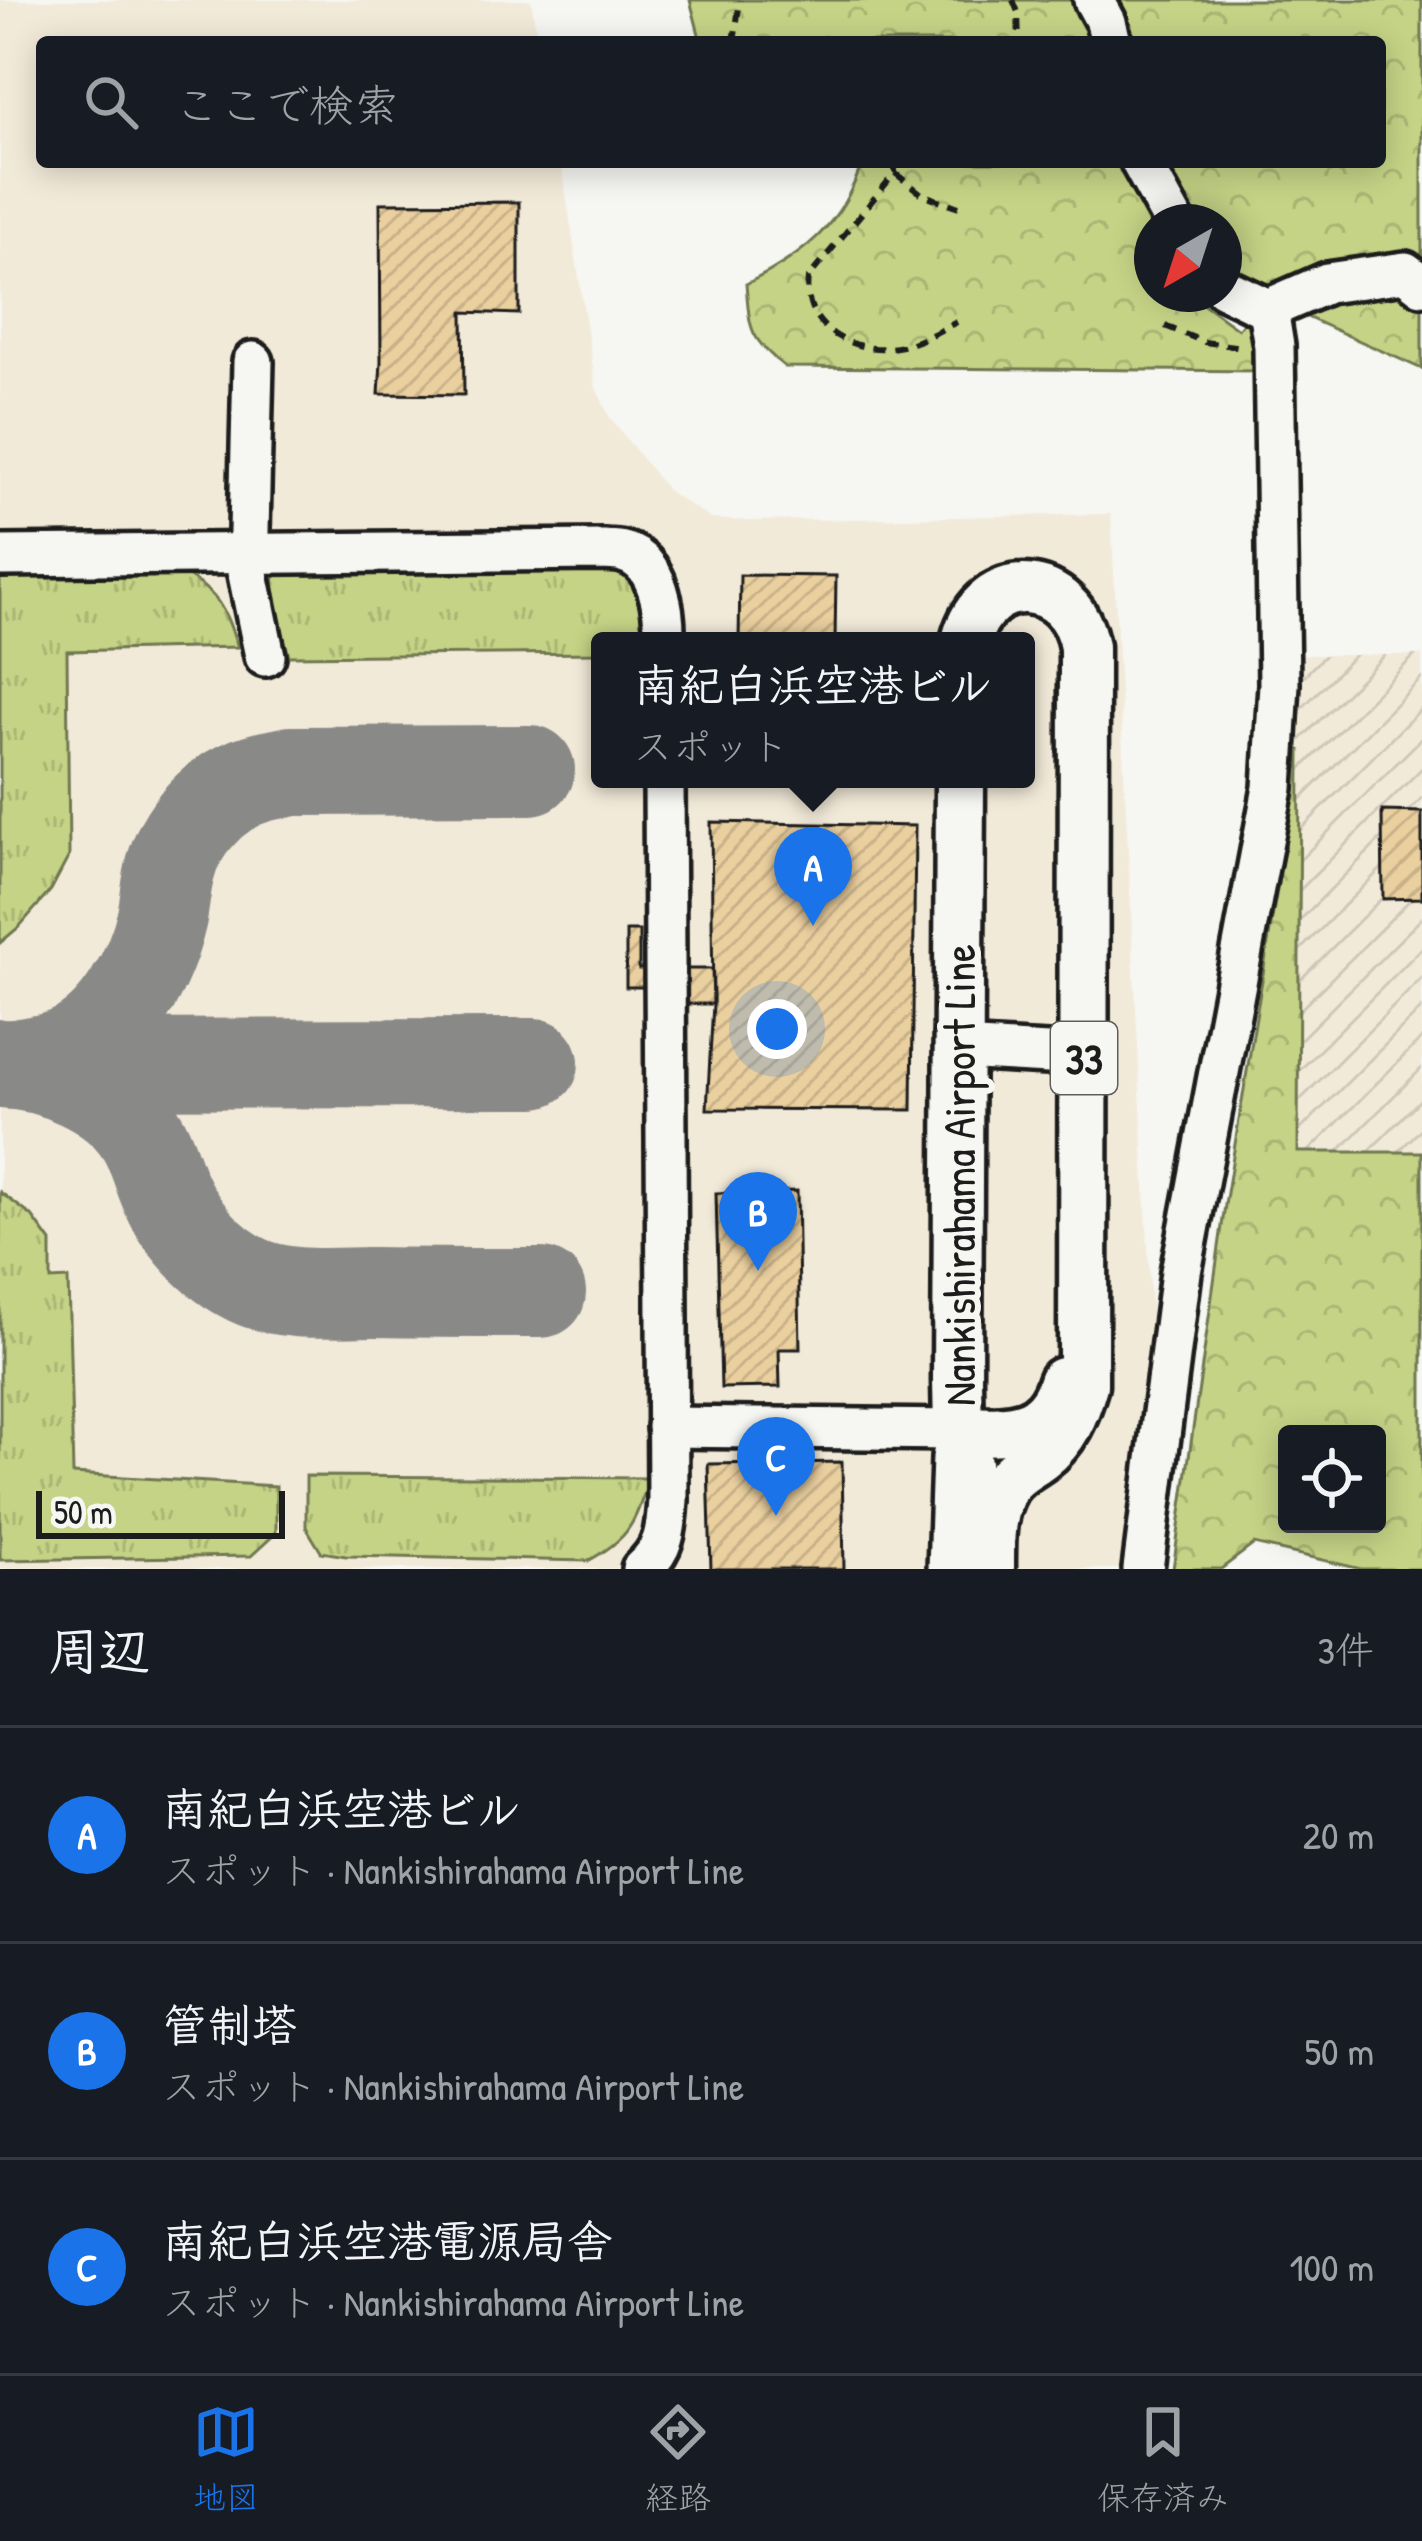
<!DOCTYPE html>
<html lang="ja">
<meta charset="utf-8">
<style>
:root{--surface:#171b24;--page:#242831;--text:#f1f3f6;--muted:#9ea1a6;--line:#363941;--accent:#1a73e8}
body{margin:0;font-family:"Patrick Hand","Klee One",sans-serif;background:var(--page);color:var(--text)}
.controls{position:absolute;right:36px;bottom:36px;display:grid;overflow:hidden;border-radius:12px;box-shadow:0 6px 30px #0003}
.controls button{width:108px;height:108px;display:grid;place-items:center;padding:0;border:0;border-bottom:3px solid var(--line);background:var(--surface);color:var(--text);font:60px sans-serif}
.compass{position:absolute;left:1134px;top:204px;width:108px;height:108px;border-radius:50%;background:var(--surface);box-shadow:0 6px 30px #0003;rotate:219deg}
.scale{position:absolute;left:36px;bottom:30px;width:249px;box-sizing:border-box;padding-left:12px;border:6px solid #1c1c1c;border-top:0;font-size:33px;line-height:42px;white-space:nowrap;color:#1c1c1c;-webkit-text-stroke:9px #f6f6f2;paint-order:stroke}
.you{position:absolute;left:777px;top:1029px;width:42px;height:42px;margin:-30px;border:9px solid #fff;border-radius:50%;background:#1a73e8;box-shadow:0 0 0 18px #1a73e833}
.badge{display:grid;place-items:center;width:78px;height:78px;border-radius:50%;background:var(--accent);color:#fff;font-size:39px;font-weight:700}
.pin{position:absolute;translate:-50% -99px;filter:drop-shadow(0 3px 6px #0008)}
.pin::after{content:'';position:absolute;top:63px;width:42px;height:36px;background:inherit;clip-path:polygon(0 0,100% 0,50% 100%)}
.popup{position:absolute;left:591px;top:632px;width:444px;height:156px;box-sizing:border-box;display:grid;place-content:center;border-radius:12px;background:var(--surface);filter:drop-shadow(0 3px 9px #0005);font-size:39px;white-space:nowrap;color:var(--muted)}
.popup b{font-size:45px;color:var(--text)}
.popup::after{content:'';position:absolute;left:50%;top:100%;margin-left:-24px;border:24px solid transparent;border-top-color:var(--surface)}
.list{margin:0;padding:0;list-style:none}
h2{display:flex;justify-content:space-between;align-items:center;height:156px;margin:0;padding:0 48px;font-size:51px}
h2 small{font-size:39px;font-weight:400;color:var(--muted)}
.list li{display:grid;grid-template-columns:78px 1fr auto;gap:36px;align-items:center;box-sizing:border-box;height:216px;padding:0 48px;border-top:3px solid var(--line)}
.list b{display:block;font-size:45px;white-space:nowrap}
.list p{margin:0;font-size:39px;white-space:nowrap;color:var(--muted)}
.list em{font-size:39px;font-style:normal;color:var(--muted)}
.icon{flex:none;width:66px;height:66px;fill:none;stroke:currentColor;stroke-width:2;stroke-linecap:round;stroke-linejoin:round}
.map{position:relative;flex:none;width:1422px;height:1569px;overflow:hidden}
.search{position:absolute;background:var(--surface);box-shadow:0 6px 30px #0003;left:36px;right:36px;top:36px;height:132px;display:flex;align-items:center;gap:30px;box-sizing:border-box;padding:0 42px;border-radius:12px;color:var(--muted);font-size:45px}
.sheet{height:804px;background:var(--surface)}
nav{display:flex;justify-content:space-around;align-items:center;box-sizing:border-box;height:168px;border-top:3px solid var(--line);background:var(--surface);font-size:33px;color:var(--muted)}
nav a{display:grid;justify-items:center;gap:6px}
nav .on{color:var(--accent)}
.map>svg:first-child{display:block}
.built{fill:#f2ead9;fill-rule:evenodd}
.industrial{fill:url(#industrial-furrows)}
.grass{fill:url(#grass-tufts);stroke:#707851;stroke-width:3}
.forest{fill:url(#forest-crowns);stroke:#707851;stroke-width:3;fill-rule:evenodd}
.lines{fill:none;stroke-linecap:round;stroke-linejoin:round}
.taxiway{stroke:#898987;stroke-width:90}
.building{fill:url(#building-hatch);stroke:#1c1c1c;stroke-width:3}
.minor-casing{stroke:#1c1c1c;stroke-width:48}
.major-casing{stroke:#1c1c1c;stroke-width:57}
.path{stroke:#1c1c1c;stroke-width:6;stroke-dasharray:12 9;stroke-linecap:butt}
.minor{stroke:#f6f6f2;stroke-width:39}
.major{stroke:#f6f6f2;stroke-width:48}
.labels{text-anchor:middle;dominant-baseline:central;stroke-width:12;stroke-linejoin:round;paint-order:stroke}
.shield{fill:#f6f6f2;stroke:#5d5d5c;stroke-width:3}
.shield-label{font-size:42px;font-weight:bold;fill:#1c1c1c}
.street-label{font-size:45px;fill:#1c1c1c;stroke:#f6f6f2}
</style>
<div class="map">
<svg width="1422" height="1569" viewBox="0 0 1422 1569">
<defs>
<pattern id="industrial-furrows" width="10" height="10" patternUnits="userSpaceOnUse" patternTransform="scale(3)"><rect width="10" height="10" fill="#f2ead9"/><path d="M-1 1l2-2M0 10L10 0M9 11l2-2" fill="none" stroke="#cfc8ba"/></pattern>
<pattern id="grass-tufts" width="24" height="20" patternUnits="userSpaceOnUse" patternTransform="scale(3)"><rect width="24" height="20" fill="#c5d386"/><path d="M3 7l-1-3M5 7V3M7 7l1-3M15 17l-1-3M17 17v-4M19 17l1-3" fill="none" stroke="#a9b573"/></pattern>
<pattern id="forest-crowns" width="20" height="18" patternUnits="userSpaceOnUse" patternTransform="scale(3)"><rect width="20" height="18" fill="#c5d386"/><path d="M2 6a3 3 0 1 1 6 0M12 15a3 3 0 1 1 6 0" fill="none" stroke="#a9b573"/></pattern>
<pattern id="building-hatch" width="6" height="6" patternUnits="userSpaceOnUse" patternTransform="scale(3)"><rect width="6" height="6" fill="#eacf9f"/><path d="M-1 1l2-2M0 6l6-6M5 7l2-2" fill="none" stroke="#c8b188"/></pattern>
</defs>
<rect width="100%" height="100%" fill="#f6f6f2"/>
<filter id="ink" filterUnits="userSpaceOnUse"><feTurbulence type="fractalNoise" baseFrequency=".00833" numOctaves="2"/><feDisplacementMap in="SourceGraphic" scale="24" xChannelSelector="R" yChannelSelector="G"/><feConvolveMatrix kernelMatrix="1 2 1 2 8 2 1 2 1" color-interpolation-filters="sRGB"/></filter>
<g filter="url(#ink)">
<!-- built -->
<path class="built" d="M0,0H531L538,42H42V162H561L596,388L610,418L668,491L711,519L749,521L1111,514L1153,1347L1126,1569H0ZM600,641H1026V779H600Z"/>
<!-- industrial -->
<polygon class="industrial" points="1297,655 1422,655 1422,1152 1298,1153 1300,723"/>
<!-- grass -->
<g class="grass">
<path d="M274,569L620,570C647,591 645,609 648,641H600V653L289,656L273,600Z"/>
<path d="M0,572L185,574C221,596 224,609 238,647L67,651L69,856L51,890L19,927L0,943Z"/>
<polygon points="0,1192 32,1216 51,1242 51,1280 68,1279 73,1474 276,1486 276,1533 251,1556 0,1560"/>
<path d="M306,1476L650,1478C633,1523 633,1536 588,1561L346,1556L321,1552L306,1527Z"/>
</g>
<!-- forest -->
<g class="forest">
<polygon points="690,0 1079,0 1098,42 701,42"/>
<polygon points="1107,0 1422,0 1422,369 1309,318 1283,293 1224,264 1224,222 1192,222 1157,162 1380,162 1380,42 1120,42"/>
<path d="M862,162H1126L1139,199L1152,223V294H1190L1238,329L1243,323L1254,322L1261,371L785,367C748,337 750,329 746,284C803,256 843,224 862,162Z"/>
<path d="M1300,749L1298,1152H1422V1569H1361L1254,1544L1221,1569H1173L1225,1205ZM1287,1434H1377V1524H1287Z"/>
</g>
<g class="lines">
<!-- taxiway -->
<g class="taxiway">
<path d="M0,1064C51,1065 115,1091 142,1136C152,1152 156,1170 163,1187C178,1225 211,1262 248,1280C284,1298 336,1292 375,1292C430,1293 486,1293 541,1293"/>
<path d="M15,1064C32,1061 53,1059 69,1052C119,1029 150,968 162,917C165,902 166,886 170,871C179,831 215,791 255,779C267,775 280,774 292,771L530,770"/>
<polyline points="39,1064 534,1063"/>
</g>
</g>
<!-- building -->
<g class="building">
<polygon points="519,202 519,314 463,312 464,395 379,394 381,362 380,203"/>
<polygon points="740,575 836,576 835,641 739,641"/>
<polygon points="1382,811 1422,812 1422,898 1383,899"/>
<polygon points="711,822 915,826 912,1110 707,1109 713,1004"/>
<polygon points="626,931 639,931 639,969 712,969 713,1004 648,1004 647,987 626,987"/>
<polygon points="797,1191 800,1349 779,1349 780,1387 721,1388 716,1193"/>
<polygon points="842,1462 844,1569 711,1569 708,1464"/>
</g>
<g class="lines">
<!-- minor casing -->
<g class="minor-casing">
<g id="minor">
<polyline points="1094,0 1106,22 1111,42"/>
<polyline points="1141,162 1174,222"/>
<polyline points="1224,288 1268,309 1327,283 1405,272 1422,285"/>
<polyline points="253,362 248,574 265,656"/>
<path d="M0,556L605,550C612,551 619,550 626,553C659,563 665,612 664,641"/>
<polyline points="959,1049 1084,1056"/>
<polyline points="667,1427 958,1430 952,1458 948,1569"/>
<path d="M642,1569C665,1549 666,1529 668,1500L664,779"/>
<polyline points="1143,1569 1181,1272 1273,788 1279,684 1274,346 1268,309"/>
</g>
</g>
<!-- major casing -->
<g class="major-casing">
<g id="major">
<path d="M966,641C985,567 1072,575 1084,647L1083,1385C1075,1413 1064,1439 1040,1457C1027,1467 1013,1472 1004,1487C989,1512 990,1540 990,1569"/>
<polyline points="960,779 957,1381 958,1430 967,1463 969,1552"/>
<path d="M958,1430C1006,1431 1046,1437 1063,1382"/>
</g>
</g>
<!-- path -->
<g class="path">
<polyline points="1013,0 1018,12 1019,42"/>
<polyline points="734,42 740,0"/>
<path d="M895,162V173L808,278C801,327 853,355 897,347C917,344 938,331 957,322"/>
<polyline points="895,173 922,194 959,207"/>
<polyline points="1165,326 1204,342 1242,347"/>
</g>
<!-- minor -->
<use href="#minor" class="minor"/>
<!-- major -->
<use href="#major" class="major"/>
</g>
</g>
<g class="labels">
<!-- shield labels -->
<rect class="shield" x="1051" y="1022" width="66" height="72" rx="9"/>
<g class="shield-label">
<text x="1084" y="1058">33</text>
</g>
<!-- street labels -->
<g class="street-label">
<text transform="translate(958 1175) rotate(-90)">Nankishirahama Airport Line</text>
</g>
</g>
</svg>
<div class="controls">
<button><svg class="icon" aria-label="locate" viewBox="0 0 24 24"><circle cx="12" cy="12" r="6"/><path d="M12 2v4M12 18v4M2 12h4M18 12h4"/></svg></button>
</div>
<svg class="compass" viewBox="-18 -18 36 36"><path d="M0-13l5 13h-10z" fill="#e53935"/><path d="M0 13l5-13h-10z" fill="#9ea1a6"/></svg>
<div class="scale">50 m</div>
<div class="you"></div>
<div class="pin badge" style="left:813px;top:926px">A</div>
<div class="popup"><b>南紀白浜空港ビル</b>スポット</div>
<div class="pin badge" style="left:758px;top:1271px">B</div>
<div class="pin badge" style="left:776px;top:1516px">C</div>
<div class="search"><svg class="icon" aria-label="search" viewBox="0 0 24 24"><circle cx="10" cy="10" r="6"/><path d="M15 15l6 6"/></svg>ここで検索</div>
</div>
<section class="sheet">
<h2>周辺<small>3件</small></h2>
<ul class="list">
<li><span class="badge">A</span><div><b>南紀白浜空港ビル</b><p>スポット · Nankishirahama Airport Line</p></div><em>20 m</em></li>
<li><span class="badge">B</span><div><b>管制塔</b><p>スポット · Nankishirahama Airport Line</p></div><em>50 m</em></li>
<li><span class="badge">C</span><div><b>南紀白浜空港電源局舎</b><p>スポット · Nankishirahama Airport Line</p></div><em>100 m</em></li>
</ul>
</section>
<nav>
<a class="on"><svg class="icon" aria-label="map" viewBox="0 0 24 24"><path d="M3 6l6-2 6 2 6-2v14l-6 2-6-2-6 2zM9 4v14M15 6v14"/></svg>地図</a>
<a><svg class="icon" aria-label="directions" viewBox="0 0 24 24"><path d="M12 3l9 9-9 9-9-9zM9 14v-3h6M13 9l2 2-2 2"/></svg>経路</a>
<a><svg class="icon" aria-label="saved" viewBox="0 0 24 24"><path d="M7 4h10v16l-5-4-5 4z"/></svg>保存済み</a>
</nav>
